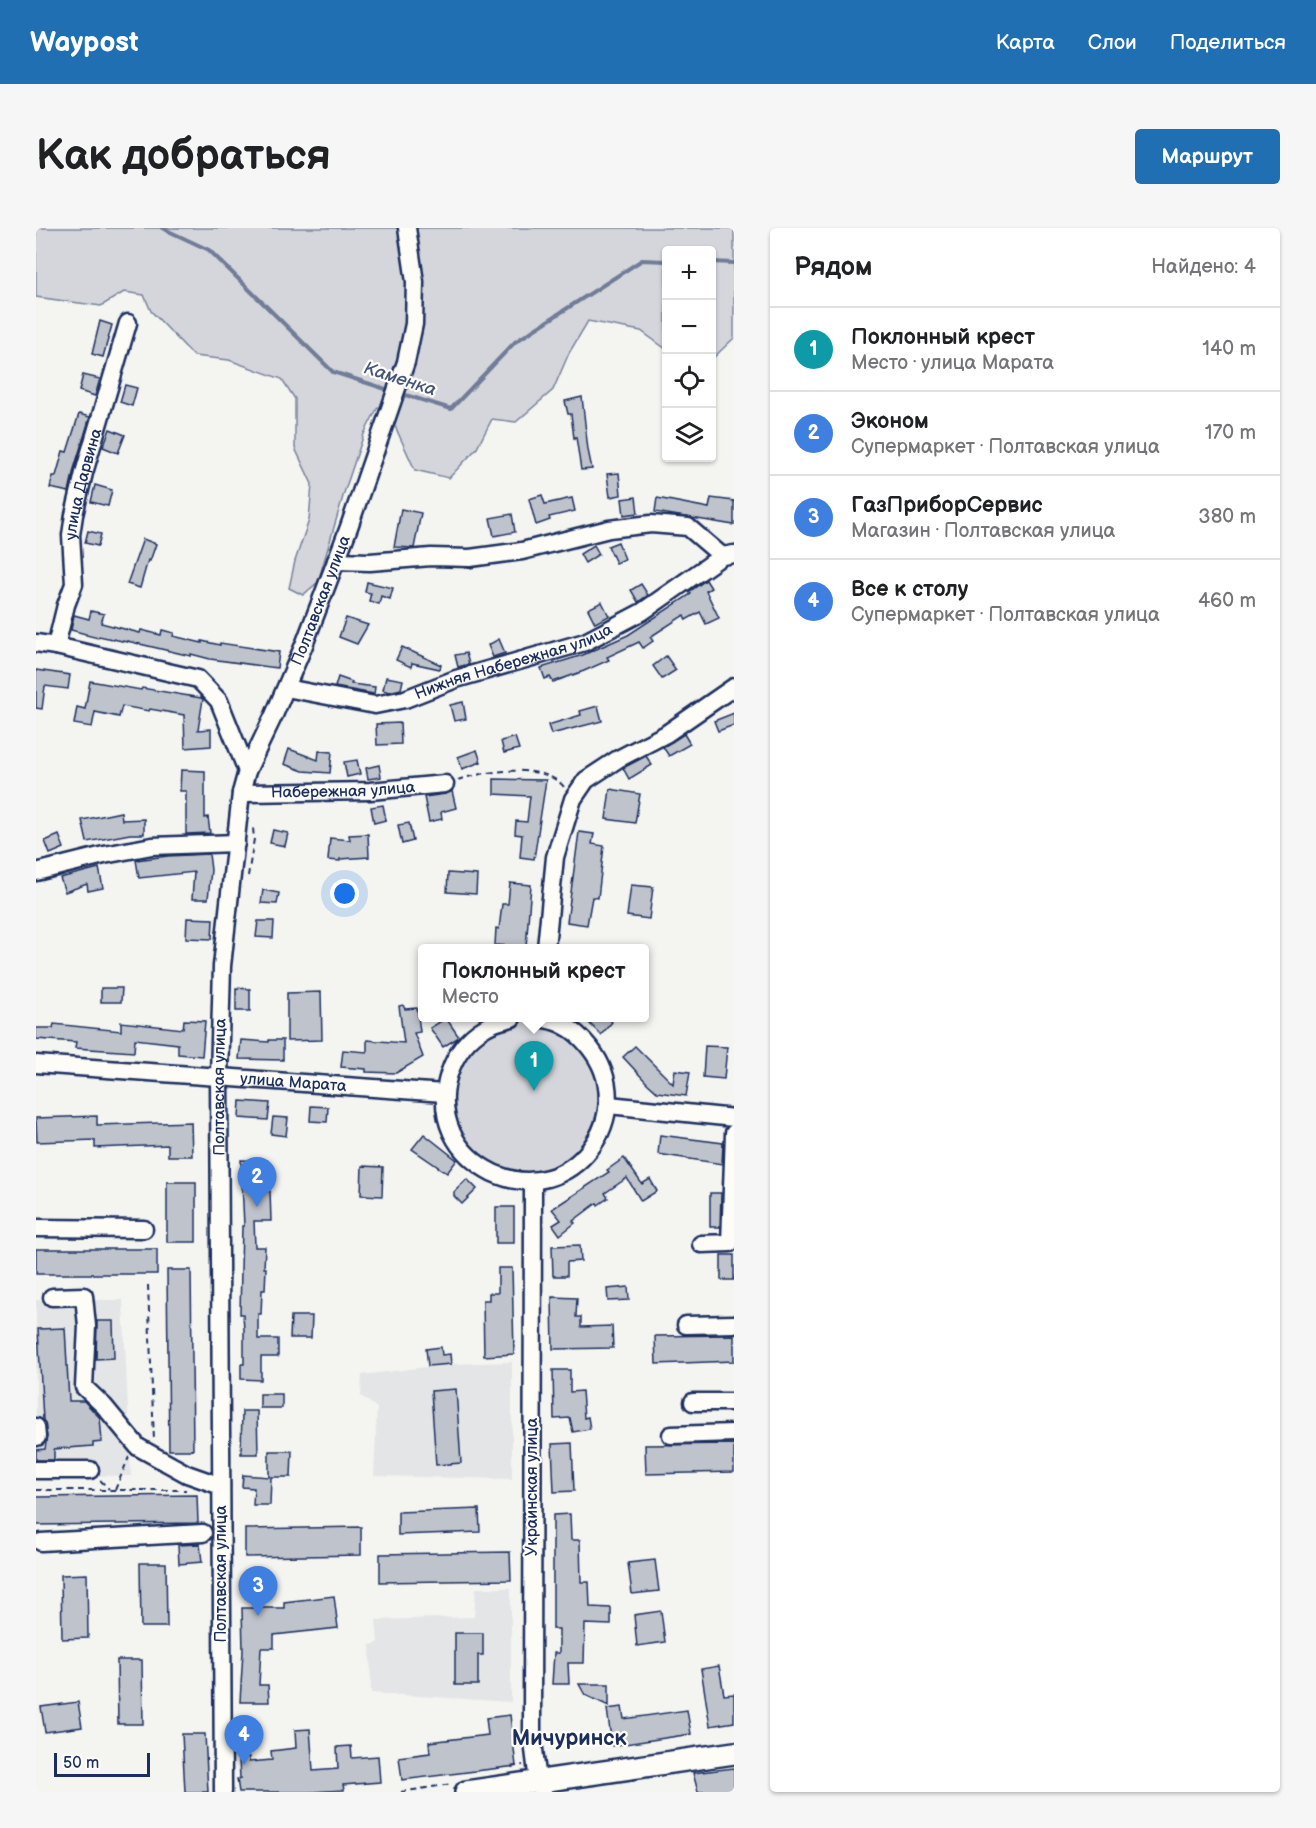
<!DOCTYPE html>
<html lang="ru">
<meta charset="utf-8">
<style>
:root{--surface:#fff;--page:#f6f6f6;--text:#202124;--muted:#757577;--line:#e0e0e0;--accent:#1f6fb2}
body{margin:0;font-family:"Balsamiq Sans",sans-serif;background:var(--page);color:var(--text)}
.controls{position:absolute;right:18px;top:18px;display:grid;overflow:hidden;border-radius:6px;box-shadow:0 2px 4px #0004}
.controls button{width:54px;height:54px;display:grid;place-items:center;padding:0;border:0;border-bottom:2px solid var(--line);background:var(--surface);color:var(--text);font:30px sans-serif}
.scale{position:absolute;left:18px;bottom:15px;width:96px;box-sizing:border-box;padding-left:6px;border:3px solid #1b2f5e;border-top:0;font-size:16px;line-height:21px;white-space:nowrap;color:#1b2f5e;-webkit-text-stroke:4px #fdfcf7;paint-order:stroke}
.you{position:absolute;left:309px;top:666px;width:21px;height:21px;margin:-15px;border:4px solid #fff;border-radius:50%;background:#1a73e8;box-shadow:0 0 0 9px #1a73e833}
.badge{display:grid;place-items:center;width:39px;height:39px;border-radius:50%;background:var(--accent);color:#fff;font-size:20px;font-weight:700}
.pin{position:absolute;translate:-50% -50px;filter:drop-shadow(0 2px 3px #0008)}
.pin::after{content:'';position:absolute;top:32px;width:21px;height:18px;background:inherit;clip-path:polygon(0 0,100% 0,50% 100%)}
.popup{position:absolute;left:382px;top:716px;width:231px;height:78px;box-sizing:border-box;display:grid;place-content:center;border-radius:6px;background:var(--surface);filter:drop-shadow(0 2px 4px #0005);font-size:20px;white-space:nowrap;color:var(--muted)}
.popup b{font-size:22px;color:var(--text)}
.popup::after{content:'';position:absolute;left:50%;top:100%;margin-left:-12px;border:12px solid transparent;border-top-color:var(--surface)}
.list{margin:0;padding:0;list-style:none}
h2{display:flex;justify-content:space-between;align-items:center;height:78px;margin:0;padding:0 24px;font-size:26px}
h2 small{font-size:20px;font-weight:400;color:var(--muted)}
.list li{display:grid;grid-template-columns:39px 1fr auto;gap:18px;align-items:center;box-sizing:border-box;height:84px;padding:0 24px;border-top:2px solid var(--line)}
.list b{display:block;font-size:22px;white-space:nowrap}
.list p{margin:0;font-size:20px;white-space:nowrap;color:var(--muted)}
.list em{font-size:20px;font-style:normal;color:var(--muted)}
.icon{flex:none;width:33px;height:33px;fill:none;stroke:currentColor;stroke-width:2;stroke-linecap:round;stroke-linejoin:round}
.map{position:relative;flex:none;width:698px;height:1564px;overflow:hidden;border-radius:6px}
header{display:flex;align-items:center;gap:36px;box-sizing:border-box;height:84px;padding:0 30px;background:var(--accent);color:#fff}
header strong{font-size:28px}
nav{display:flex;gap:33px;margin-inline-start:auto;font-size:21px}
.intro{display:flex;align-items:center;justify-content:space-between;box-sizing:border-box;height:144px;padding:0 36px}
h1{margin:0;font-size:42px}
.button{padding:15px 27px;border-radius:6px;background:var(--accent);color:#fff;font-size:21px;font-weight:700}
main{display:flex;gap:36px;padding:0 36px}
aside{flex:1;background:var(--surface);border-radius:6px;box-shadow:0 2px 4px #0004}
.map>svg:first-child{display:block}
.built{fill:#e4e5e6}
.green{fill:#d4d6db;stroke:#78829c;stroke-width:1.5}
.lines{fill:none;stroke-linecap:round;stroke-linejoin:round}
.stream{stroke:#717c98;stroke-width:4}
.building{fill:#bfc3cc;stroke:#1b2f5e;stroke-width:1.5}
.minor-casing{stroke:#1b2f5e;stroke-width:21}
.major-casing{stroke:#1b2f5e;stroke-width:26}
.path{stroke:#1b2f5e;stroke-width:2;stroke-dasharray:6 4.5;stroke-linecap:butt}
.minor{stroke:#fdfcf7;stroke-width:16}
.major{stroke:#fdfcf7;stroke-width:21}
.labels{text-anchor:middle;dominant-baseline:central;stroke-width:4.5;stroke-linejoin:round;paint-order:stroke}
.street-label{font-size:16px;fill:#1b2f5e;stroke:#fdfcf7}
.water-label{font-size:18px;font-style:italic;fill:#46567b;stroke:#fdfcf7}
.district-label{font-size:22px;font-weight:bold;fill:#1b2f5e;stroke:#fdfcf7}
</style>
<header>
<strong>Waypost</strong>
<nav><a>Карта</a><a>Слои</a><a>Поделиться</a></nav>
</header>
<div class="intro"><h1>Как добраться</h1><a class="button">Маршрут</a></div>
<main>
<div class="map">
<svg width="698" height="1564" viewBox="0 0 698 1564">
<rect width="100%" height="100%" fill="#f4f4f1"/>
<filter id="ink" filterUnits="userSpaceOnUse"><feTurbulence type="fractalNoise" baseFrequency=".0167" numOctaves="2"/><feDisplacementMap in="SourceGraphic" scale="12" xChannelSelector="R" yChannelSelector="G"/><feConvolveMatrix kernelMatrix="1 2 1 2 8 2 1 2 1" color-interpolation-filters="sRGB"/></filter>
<g filter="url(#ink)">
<!-- built -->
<g class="built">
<polygon points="0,1072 87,1072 95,1248 0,1247"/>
<polygon points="476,1134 476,1251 338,1248 341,1180 325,1168 326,1147 415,1136"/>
<polygon points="440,1360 475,1360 475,1474 335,1465 334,1417 342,1415 340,1392 438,1389"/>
</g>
<!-- green -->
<g class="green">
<polygon points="0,0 698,0 698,110 676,131 676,22 630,22 630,121 605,103 552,93 533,125 517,162 480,194 456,191 441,220 413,250 379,242 353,185 342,179 328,206 308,265 282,354 267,367 253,360 259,333 273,292 276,256 259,220 259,171 246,151 193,132 158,128 115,83 108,67 88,64 65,78 0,69"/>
<polygon points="476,790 505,790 527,797 571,853 556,920 497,953 443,938 411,893 414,838 429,815"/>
</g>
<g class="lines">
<!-- stream -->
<g class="stream">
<polyline points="126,0 173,22 297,144 356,163"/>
<polyline points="676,34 698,35"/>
<polyline points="363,165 415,181 479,114 606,32 630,33"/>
</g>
</g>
<!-- building -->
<g class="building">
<polygon points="64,93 76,97 67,129 56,126"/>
<polygon points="47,147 64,151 59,168 43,163"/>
<polygon points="89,157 101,160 96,178 84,174"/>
<polygon points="546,169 552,222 556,241 545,242 540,209 538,210 535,186 532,186 529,173"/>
<polygon points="43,186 54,189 38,241 33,264 14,260 17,248 20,248 27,223 31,224"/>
<polygon points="74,201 89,207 82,225 67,219"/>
<polygon points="583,245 585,267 574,269 571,246"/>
<polygon points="59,257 76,262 72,278 55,274"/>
<polygon points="506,267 509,276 536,270 539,283 513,289 514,292 500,297 493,271"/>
<polygon points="600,269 602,285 588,287 586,271"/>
<polygon points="621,270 673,280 675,270 698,273 698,297 619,284"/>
<polygon points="365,281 385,285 378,320 358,319"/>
<polygon points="476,286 479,304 458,308 454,290"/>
<polygon points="52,303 65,306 62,318 49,315"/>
<polygon points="107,311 120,316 114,333 112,332 104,360 91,356"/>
<polygon points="582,314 589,331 580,335 572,318"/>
<polygon points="558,317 563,326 549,335 544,326"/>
<polygon points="670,352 675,360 670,363 683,390 670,396 664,384 650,392 648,387 614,409 617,413 607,420 603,414 571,429 573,432 548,443 517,454 514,449 509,451 505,440 547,427 592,407 655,366 653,364"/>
<polygon points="331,354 357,360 354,371 345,368 343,376 333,373 335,365 329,364"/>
<polygon points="605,356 612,367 602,374 595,362"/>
<polygon points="566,374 573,388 559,395 552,381"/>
<polygon points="55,383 68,386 65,395 104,405 105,402 125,407 126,402 138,405 137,408 166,415 166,413 184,417 184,415 243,424 241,440 174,431 155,426 155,428 91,413 91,414 63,408 62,410 50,407 50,406 35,402 38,387 53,391"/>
<polygon points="310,390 332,397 321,416 303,409"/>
<polygon points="463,411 469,425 457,429 452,417"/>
<polygon points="366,419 405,437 404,441 376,435 375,439 360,432"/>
<polygon points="430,425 433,436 422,439 419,427"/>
<polygon points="630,428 640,442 626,451 617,438"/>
<polygon points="0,442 34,447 32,461 9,458 6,481 0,480"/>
<polygon points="302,449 316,454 315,456 339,459 338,466 299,459"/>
<polygon points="350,449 367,452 365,461 353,464 347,462"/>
<polygon points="54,453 105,462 106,460 165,470 167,471 162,502 175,501 175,518 149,520 148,487 114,481 113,483 86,478 83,489 59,484 56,499 38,496 41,479 49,481"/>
<polygon points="427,474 430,491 418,493 414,477"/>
<polygon points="562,478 566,493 515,506 512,497 545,487 544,483"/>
<polygon points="698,485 698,497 682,503 678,493"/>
<polygon points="364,495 365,516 341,517 340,496"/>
<polygon points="648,506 654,516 633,528 627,519"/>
<polygon points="479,509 483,521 468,525 465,513"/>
<polygon points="253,521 282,532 283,523 296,524 294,545 267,543 248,536"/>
<polygon points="441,522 445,534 426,541 422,529"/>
<polygon points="610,528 616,537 593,551 587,540"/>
<polygon points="321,532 324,546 311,549 308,534"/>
<polygon points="343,537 345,549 332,551 330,540"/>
<polygon points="145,542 169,543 169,590 172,589 174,605 150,606 150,563 144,563"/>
<polygon points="458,551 510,552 498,631 484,629 486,607 479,606 480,593 491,594 494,568 458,566"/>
<polygon points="574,561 604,566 599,595 570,591"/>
<polygon points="416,563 420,580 405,584 406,591 393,594 388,569 410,566"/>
<polygon points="347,577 350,592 338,595 335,579"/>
<polygon points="85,584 86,592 108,591 108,606 94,606 51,614 46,592"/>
<polygon points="373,595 377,613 366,616 362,597"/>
<polygon points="237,602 252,605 249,618 234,615"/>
<polygon points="543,604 558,606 556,616 568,618 562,670 556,669 551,697 531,694"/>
<polygon points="332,606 333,629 304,631 304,633 292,632 294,610 314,612 313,607"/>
<polygon points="23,607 28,620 14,626 9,613"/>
<polygon points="173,626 175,642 172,671 156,671 158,644 103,650 100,632 132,628"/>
<polygon points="63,640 67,660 52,663 51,656 29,664 24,650"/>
<polygon points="412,645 441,647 440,666 411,664"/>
<polygon points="474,655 495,657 490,719 459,717 460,700 463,701 466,676 472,676"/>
<polygon points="595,657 617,659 613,691 591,688"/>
<polygon points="227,662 243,665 241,676 225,675"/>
<polygon points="151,690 177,691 176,711 150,710"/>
<polygon points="222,693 238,693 237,710 220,709"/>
<polygon points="65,760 86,760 85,774 65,774"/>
<polygon points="200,760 214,761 214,783 200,783"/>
<polygon points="285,764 286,812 251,813 251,765"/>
<polygon points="367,777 369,781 381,780 384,804 378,805 387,829 360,845 330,844 330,841 305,839 307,822 331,824 331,812 368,815 363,778"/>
<polygon points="547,789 571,789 576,794 565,807"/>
<polygon points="410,790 423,809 407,819 394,800"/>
<polygon points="148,792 169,793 166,828 142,826 142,816 99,811 98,824 39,820 40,814 0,811 0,800 17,800 18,796 85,803 85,794 147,801"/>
<polygon points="205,812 233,814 233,812 247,812 247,832 203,831"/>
<polygon points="599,818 637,856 639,842 654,844 650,868 621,864 611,855 587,829"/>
<polygon points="669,818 691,819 688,851 667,849"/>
<polygon points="204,873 234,875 232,892 203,890"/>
<polygon points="275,878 292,879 291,894 274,893"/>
<polygon points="61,888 61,897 155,894 156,928 132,928 132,917 59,920 59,912 1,914 0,890"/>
<polygon points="237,889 252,890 250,908 235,906"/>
<polygon points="388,906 421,932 411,945 376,921"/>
<polygon points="624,907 687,915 686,936 622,926"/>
<polygon points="588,930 606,956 614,951 621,963 605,973 591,950 569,965 572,970 562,977 561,975 537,993 539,995 524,1007 517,997 525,992 516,981 573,944 571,942"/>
<polygon points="205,932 225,933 224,964 234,963 235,993 218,993 219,1019 229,1019 228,1040 230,1040 229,1062 226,1062 225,1086 222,1086 222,1111 242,1111 242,1129 225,1129 225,1152 205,1151 205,1136 208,1136 208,1102 207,1086 204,1086 206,998 208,998"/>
<polygon points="326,938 347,939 346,968 325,967"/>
<polygon points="431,951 441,961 426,976 418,968 418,964"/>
<rect x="131" y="954" width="29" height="60"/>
<polygon points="674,965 685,965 684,999 674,999"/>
<rect x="460" y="979" width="18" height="36"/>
<polygon points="544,1017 545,1033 531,1034 531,1048 517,1048 516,1018"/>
<rect x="0" y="1021" width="121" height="25"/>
<rect x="685" y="1027" width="13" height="25"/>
<polygon points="462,1040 476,1040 478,1126 448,1128 447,1072 453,1072 453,1065 462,1065"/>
<polygon points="131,1042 155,1042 157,1222 133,1222"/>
<polygon points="592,1059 593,1072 572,1073 571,1061"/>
<polygon points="516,1069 541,1070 540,1089 545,1089 545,1099 576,1098 577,1120 517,1121"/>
<polygon points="255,1088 276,1088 275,1110 254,1110"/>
<polygon points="61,1093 77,1093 78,1130 60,1131"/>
<polygon points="29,1100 33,1173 48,1173 64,1190 66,1214 57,1215 57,1218 18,1221 18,1232 0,1232 0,1222 9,1221 11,1208 7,1192 2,1101"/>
<polygon points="698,1107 698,1133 620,1136 619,1108"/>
<polygon points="405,1119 406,1127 414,1126 415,1136 392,1138 390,1121"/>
<polygon points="517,1142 534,1142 534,1164 546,1163 548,1190 552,1189 554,1201 537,1204 534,1190 518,1191"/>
<polygon points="420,1161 425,1235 400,1237 395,1163"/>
<rect x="224" y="1166" width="22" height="14"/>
<polygon points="206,1183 221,1183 222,1226 205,1226"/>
<polygon points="536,1215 538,1263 518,1264 516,1216"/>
<polygon points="698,1216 698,1244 610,1246 609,1217"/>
<polygon points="233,1223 256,1223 255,1249 235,1249 234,1277 217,1277 218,1260 206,1259 207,1247 233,1249"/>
<polygon points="161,1267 162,1295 0,1297 0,1269"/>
<polygon points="443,1281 444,1304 362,1307 362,1284"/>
<polygon points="534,1286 535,1312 544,1312 545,1354 553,1354 554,1379 575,1380 575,1397 549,1396 548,1435 532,1435 533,1456 516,1456 518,1425 523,1425 523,1401 517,1401 517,1287"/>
<polygon points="325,1299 325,1327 209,1329 209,1301"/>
<polygon points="164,1316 166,1334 143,1336 142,1317"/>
<polygon points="474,1324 475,1352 344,1354 344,1326"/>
<polygon points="619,1332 623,1363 596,1366 592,1335"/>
<polygon points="104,1335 130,1335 131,1399 105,1399"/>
<polygon points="51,1346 52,1410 26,1411 25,1347"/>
<polygon points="298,1368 302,1400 238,1407 238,1420 225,1420 223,1457 232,1457 233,1474 204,1474 207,1423 206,1380 248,1380 248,1374"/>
<polygon points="625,1383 629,1414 601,1418 598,1387"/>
<polygon points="419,1405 447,1405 447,1427 442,1427 442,1457 419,1457"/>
<polygon points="81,1432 106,1432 107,1496 82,1496"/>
<polygon points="683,1438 688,1467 698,1466 698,1494 674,1498 665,1441"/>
<polygon points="543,1456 573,1456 573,1478 549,1467"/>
<polygon points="42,1474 46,1499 9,1504 5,1479"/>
<polygon points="586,1479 588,1491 651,1482 655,1506 576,1518 571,1481"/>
<polygon points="474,1487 480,1538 366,1552 363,1529 394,1525 393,1514 452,1507 450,1490"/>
<polygon points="274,1501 277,1543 302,1541 301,1519 315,1518 316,1530 342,1528 344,1554 307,1557 308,1562 275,1564 203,1564 201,1551 204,1551 203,1530 213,1529 213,1534 236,1532 235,1523 260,1520 259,1502"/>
<polygon points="146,1506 169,1506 172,1564 149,1564"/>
<polygon points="698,1540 698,1564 662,1564 657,1545"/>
</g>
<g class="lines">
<!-- minor casing -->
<g class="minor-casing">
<g id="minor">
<polyline points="300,333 334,334 395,329 434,330 486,323 573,301 615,296 652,299 686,328"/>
<polyline points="0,415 20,418 162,451 183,473 211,543"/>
<path id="s1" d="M20,418L30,377L38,356L35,307L38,287L48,245L92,95"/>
<path id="s2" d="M250,460L339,477L369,471L420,451L549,414L606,384L686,328L698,326"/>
<path id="s3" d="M205,565L334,563L409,556"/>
<polyline points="0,644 68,627 116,618 200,615"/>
<polyline points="510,720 519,629 537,571 550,552 582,531 630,506 698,459"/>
<path d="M476,790C468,792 458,794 450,799C414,820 399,867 416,905C425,924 439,936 457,945C535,981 606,886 554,820C547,811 538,802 527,797C520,793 512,792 505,790"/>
<path id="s4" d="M0,836L408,865"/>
<polyline points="573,877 698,890"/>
<polyline points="497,953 496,1505 502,1554 507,1564"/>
<polyline points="0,1000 108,1001"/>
<polyline points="665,1016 694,1015 698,905"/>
<polyline points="16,1069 48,1068 51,1098 48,1159 68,1178 102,1219 151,1246 185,1258"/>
<polyline points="650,1097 698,1096"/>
<polyline points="657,1174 698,1174"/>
<polyline points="0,1199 1,1209"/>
<polyline points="635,1207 698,1205"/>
<polyline points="0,1242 54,1242"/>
<polyline points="5,1314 167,1305"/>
<path id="s5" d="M187,1564L183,849L186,738L205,565L211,543L238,487L268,417L313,299L370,134L378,96L379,54L371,0"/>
</g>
</g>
<!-- major casing -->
<g class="major-casing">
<polyline id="major" points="430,1564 698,1525"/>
</g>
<!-- path -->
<g class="path">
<path d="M422,552C448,543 508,534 528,559"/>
<polyline points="212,648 218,611 217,600"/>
<polyline points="112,1057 118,1213"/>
<polyline points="64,1252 73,1261"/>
<polyline points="0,1262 150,1262"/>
<polyline points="79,1262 93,1229"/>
<polyline points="475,1539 487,1537"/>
<polyline points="365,1564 415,1556"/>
</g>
<!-- minor -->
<use href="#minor" class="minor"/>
<!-- major -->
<use href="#major" class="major"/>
</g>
</g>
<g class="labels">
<!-- street labels -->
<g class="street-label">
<text stroke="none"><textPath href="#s1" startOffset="166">улица Дарвина</textPath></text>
<text stroke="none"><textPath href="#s5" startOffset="1209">Полтавская улица</textPath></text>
<text stroke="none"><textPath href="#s2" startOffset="236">Нижняя Набережная улица</textPath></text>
<text stroke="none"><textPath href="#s3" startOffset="102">Набережная улица</textPath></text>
<text stroke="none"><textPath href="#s4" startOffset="258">улица Марата</textPath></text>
<text stroke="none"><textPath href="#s5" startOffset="705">Полтавская улица</textPath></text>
<text transform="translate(496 1259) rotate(-90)">Украинская улица</text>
<text transform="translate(185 1346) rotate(-90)">Полтавская улица</text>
</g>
<!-- water labels -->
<g class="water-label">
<text transform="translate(364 151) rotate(18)">Каменка</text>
</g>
<!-- district labels -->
<g class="district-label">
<text x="533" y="1510">Мичуринск</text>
</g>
</g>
</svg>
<div class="controls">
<button>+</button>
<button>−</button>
<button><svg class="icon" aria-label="locate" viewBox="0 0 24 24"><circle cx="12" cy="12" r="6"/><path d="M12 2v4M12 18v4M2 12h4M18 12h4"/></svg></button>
<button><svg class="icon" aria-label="layers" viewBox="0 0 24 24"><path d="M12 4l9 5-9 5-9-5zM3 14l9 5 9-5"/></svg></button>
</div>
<div class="scale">50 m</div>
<div class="you"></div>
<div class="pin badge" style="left:498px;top:863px;background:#0f9aa8">1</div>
<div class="popup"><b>Поклонный крест</b>Место</div>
<div class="pin badge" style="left:221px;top:979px;background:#3f7fe0">2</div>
<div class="pin badge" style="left:222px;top:1388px;background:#3f7fe0">3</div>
<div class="pin badge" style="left:208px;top:1537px;background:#3f7fe0">4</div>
</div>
<aside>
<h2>Рядом<small>Найдено: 4</small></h2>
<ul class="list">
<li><span class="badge" style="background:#0f9aa8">1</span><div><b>Поклонный крест</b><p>Место · улица Марата</p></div><em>140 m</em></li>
<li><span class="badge" style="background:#3f7fe0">2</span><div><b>Эконом</b><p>Супермаркет · Полтавская улица</p></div><em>170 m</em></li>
<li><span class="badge" style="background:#3f7fe0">3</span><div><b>ГазПриборСервис</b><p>Магазин · Полтавская улица</p></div><em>380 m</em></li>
<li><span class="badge" style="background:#3f7fe0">4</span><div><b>Все к столу</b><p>Супермаркет · Полтавская улица</p></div><em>460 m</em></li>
</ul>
</aside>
</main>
